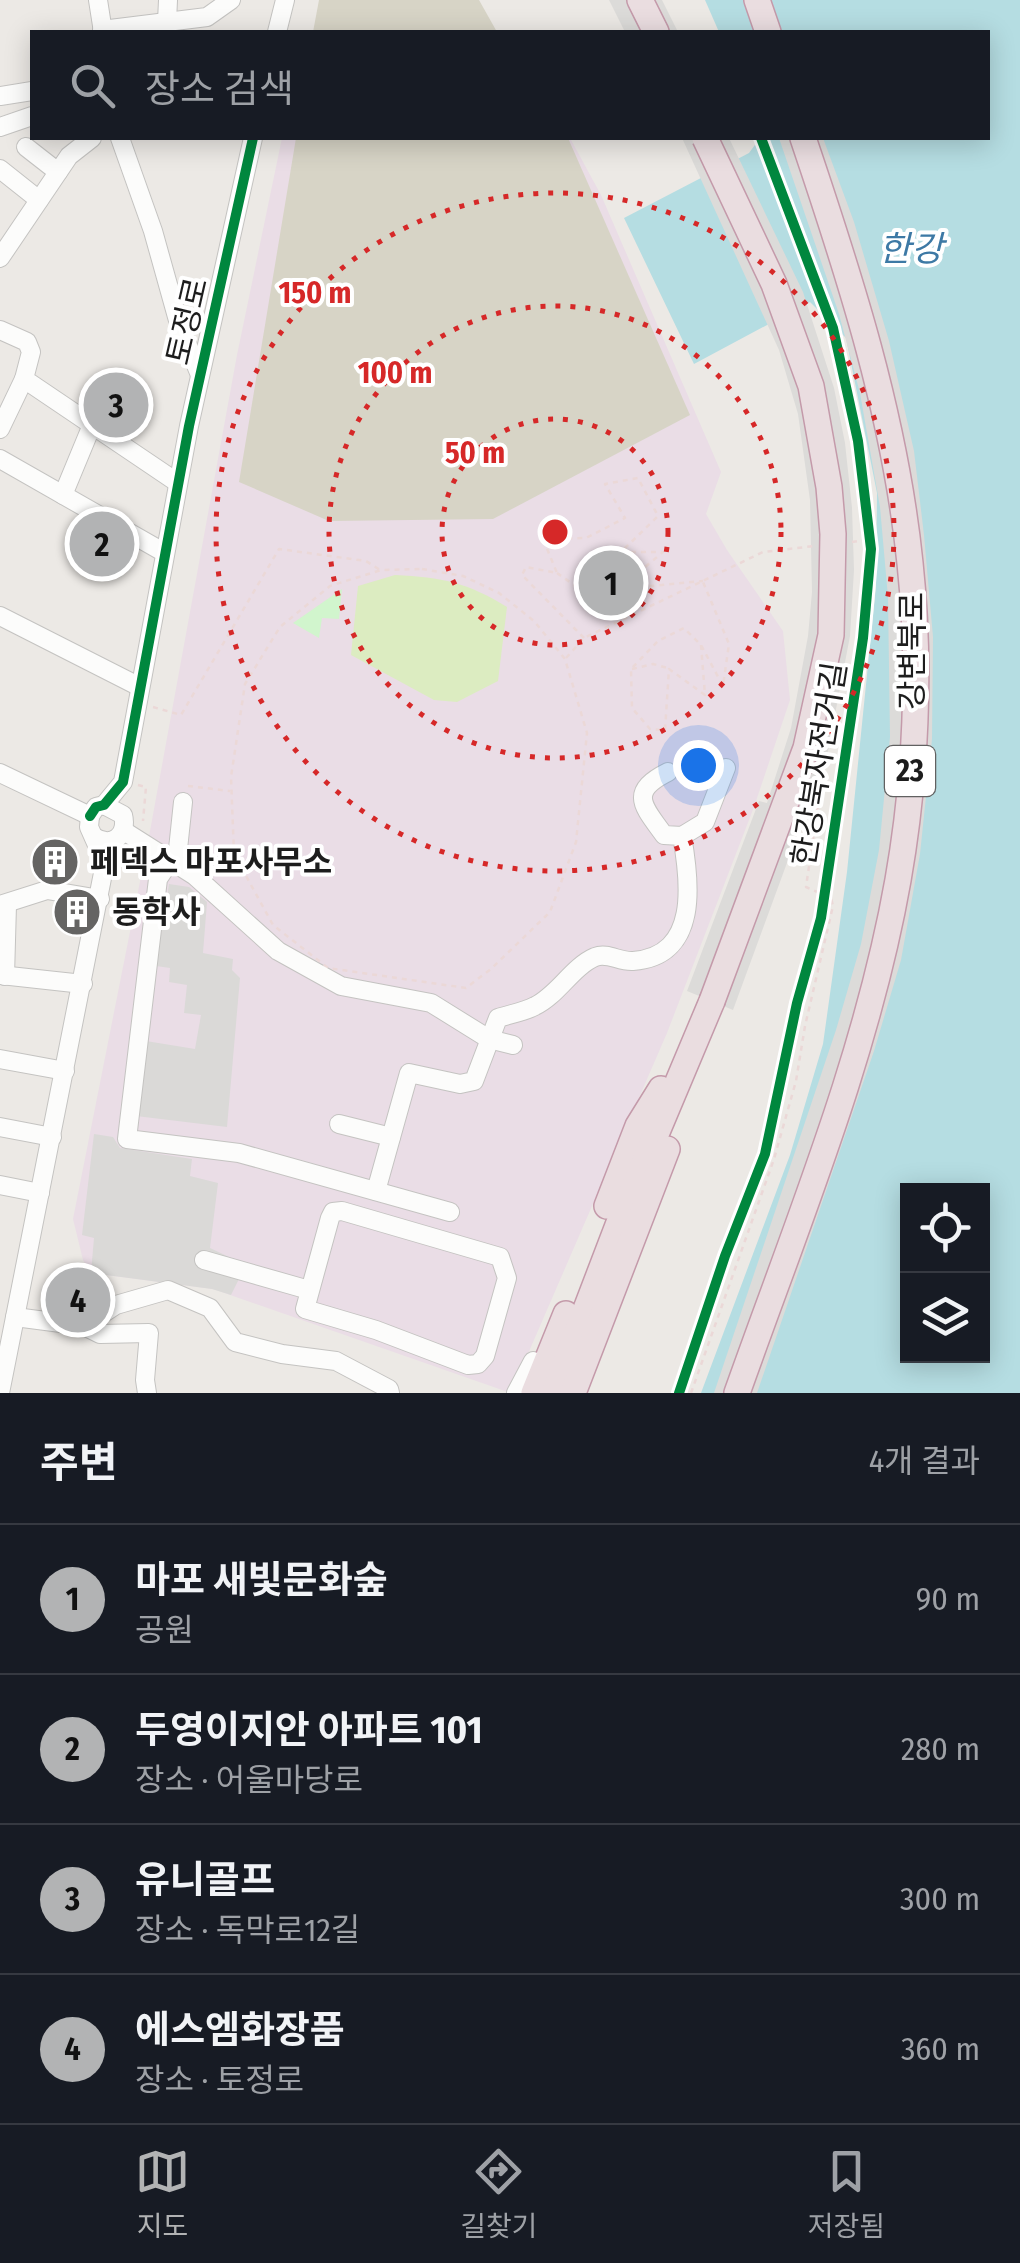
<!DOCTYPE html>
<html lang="ko">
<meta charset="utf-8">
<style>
:root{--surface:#171b24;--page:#242831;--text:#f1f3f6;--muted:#9ea1a6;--line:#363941;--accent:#b2b3b4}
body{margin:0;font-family:"Fira Sans Condensed","Noto Sans KR",sans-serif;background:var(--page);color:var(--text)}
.controls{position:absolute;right:30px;bottom:30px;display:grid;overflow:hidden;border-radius:0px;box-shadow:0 5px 25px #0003}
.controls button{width:90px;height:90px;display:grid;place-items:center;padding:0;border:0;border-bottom:2px solid var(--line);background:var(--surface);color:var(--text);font:50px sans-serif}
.you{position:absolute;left:698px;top:765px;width:35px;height:35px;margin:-25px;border:8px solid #fff;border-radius:50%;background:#1a73e8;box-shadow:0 0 0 15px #1a73e833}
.badge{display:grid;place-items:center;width:65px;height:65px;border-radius:50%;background:var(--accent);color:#111;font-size:32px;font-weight:700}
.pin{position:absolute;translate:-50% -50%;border:5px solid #fff;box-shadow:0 2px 10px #0006}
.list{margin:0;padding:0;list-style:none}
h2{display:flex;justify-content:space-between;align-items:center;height:130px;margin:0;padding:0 40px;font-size:42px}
h2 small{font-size:32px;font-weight:400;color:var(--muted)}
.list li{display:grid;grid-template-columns:65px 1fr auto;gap:30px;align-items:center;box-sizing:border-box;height:150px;padding:0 40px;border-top:2px solid var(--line)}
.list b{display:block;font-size:38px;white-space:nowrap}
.list p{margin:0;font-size:32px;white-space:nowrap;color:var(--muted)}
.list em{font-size:32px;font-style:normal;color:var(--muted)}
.icon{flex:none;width:55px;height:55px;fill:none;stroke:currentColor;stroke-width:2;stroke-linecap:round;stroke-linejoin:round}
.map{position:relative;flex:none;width:1020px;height:1393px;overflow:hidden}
.search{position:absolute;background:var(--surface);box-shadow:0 5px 25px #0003;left:30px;right:30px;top:30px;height:110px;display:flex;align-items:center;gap:25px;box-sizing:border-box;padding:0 35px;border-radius:0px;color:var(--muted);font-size:38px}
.sheet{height:730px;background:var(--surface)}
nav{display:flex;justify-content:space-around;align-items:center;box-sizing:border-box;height:140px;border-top:2px solid var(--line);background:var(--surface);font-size:28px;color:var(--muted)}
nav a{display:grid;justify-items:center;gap:5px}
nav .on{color:var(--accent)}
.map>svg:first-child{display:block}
.industrial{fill:#eadde6}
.construction{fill:#d7d4c6}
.grass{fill:#dcecc1}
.park{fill:#d1f5cd}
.parking{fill:#dad9d7}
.water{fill:#b5dde2;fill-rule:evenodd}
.pier{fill:#dcdbd9}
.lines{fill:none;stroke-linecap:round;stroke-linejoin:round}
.minor-casing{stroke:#c4c3c1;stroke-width:20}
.highway-casing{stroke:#c49aaa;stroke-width:28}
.path{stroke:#ebd8d7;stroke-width:2.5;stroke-dasharray:5 5;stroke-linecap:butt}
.minor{stroke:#fcfcfb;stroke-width:18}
.highway{stroke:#eadde0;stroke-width:25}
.highway-bridge-casing{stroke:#c49aaa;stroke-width:28;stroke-linecap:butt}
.highway-bridge{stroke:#eadde0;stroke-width:25}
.cycleway-casing{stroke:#fff;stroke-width:16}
.cycleway{stroke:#00873e;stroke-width:10}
.ring{fill:none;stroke:#d62828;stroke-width:5;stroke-dasharray:5 10}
.labels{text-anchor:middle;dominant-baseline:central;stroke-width:8;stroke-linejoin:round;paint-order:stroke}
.shield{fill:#fff;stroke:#616161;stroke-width:2.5}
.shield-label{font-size:30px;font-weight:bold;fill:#1d1d1d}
.street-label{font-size:32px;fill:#1d1d1d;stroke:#fff}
.poi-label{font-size:32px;font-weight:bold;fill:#1d1d1d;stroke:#fff;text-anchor:start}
.water-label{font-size:35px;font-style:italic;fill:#3d79a5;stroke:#fff}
.centre{fill:#d62828;stroke:#fff;stroke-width:5}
.ring-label{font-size:30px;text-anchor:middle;font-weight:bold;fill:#d62828;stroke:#fff;stroke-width:8;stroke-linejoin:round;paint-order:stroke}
</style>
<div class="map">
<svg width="1020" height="1393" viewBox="0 0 1020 1393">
<rect width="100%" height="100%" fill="#ece9e5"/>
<!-- industrial -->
<polygon class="industrial" points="282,138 570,138 601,195 721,472 706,514 727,550 783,631 790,700 754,807 667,1033 511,1393 213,1289 91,1273 83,1260 73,1219 150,831 237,355"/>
<!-- construction -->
<g class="construction">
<polygon points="319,0 479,0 497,32 313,32"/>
<polygon points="296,138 568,138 690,415 493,519 329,521 239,482"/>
</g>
<!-- grass -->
<path class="grass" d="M395,575C442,577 468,583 507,607L498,681L457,702L434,700L351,655L358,586Z"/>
<!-- park -->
<polygon class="park" points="342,589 339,619 322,618 319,638 293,623"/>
<!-- parking -->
<g class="parking">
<polygon points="169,884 189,887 207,902 203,953 233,959 232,970 240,978 227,1127 136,1116 146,1041 195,1049 201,1015 184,1013 187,985 169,982 170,968 156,966"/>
<polygon points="94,1134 113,1137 120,1148 192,1159 190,1176 218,1183 210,1248 246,1265 231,1295 212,1289 91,1273 94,1238 82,1235"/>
</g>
<!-- water -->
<path class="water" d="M705,0H1020V1393H701L790,1155L823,1044L847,872L876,586L877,493L846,338L810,302L694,364L624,218L749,153L760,138H988V32H719ZM908,1190H982V1356H908Z"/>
<!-- pier -->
<g class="pier">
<polygon points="609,0 662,0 678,32 625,32"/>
<polygon points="682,138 729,138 803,292 834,388 845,443 852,508 854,570 850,636 828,751 733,1010 687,991 759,801 767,803 791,728 808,636 812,592 810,500 798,414 779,350"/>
<polygon points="779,138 823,138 854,222 889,341 914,451 924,535 933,637 932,739 920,854 901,960 874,1051 757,1393 714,1393 836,1030 861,944 879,850 890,737 888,597 880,507 860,393 839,314"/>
</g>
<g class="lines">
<!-- minor casing -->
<g class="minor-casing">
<g id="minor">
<polyline points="98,0 103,32"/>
<polyline points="167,22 168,0"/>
<polyline points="102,30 207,17 231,0"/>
<polyline points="277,32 285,0"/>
<polyline points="0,96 32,91"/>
<polyline points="0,127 32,116"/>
<polyline points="120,138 153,231 179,324 200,375"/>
<polyline points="26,147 58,172"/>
<polyline points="0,169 39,200"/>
<polyline points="0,258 69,156 92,138"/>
<polyline points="0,330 27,342 31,352 24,379 178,483"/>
<polyline points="0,429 24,379"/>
<polyline points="0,459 165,553"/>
<polyline points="63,495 92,425"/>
<polyline points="0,616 140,687"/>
<polyline points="0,773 90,816"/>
<polyline points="183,802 178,849 158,879 127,1139 239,1153 450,1212"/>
<polyline points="90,816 96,807 104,805 123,782 189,426 253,138"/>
<polyline points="124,831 195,876 278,951 341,986 431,1003 489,1039 513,1045"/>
<polyline points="682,836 705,822 726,768"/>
<path d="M94,837C113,848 128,835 123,815L104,805"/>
<polyline points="0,905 47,890 100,899"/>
<polyline points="0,975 83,984"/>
<polyline points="5,976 7,905"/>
<polyline points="0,1059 65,1071"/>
<polyline points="339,1124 391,1137"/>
<polyline points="0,1127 52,1137"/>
<polyline points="0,1185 40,1193"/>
<path d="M376,1191L409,1073L460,1084L474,1081L498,1018C510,1014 524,1012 535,1006C558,995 572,967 595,957C608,952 619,962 633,961C700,956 690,881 682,836L664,835C643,806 628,792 668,772"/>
<polygon points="342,1211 500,1257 507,1278 485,1356 478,1364 468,1365 376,1330 305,1309 330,1218 333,1212"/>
<polyline points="204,1260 309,1290"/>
<polyline points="15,1317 84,1326 116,1305 168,1290 210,1308 235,1342 282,1354 336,1361 389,1389 390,1393"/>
<polyline points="84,1326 100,1334 149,1333 145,1380 147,1393"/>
<polyline points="0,1393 105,863 89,827 90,816"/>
<polyline points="516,1393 533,1361"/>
</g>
</g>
<!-- highway casing -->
<g class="highway-casing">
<g id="highway">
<polyline points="640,0 656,32"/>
<polyline points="757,0 768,32"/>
<polyline points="607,1206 638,1126 661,1089"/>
<polyline points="534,1393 566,1314"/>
<polyline points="554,1393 622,1215 712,1001"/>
<polyline points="573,1393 667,1149"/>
<path d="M737,1393C796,1226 867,1056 898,880C916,778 921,666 910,563C895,416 850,277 803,138"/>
</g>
</g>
<!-- path -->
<g class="path">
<polyline points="755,138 829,329"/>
<polyline points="852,542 870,539"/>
<polygon points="422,569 463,576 499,593 534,621 565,659 587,733 576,842 550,912 491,969 466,988 328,968 273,925 234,854 231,777 245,684 280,627 330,586 381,570"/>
<polyline points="557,573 584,592 618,589"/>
<polyline points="584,638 522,575 526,567 557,573 543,539 586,538 625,518 605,484 638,478 658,516 621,552 663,552 619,589 703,581"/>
<polyline points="701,645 705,695 669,669 665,730 650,729 632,708 631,669 658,641 684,628 701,645 723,686 729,644 703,582"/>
<polyline points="566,658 584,638 763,552 814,546"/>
<polyline points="632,669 653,664 668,668"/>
<polyline points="153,707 181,715 279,549 366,561 380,570"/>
<polyline points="138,785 146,787 143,821"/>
<polyline points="188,786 230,791"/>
<polyline points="691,1393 774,1159 796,1081 805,1026 833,906 831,898 806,887 822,777"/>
</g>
<!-- minor -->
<use href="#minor" class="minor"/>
<!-- highway -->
<use href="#highway" class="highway"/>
<!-- highway-bridge casing -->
<g class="highway-bridge-casing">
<polyline id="highway-bridge" points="705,138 774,284 811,386 829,487 833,534 831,635 806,748 712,1001"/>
</g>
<!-- highway-bridge -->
<use href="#highway-bridge" class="highway-bridge"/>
<!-- cycleway casing -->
<g class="cycleway-casing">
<g id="cycleway">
<polyline points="90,816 96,807 104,805 123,782 189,426 253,138"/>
<polyline points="679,1393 725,1256 765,1154 797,1003 821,918 863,638 871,549 858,441 833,328 761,138"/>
</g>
</g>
<!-- cycleway -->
<use href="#cycleway" class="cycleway"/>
</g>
<!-- distance rings -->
<g class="ring">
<circle cx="555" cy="532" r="113"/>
<circle cx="555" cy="532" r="226"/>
<circle cx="555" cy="532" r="339"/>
</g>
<!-- icons -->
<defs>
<g id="building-disc" transform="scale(2.5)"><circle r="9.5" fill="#656463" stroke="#fff"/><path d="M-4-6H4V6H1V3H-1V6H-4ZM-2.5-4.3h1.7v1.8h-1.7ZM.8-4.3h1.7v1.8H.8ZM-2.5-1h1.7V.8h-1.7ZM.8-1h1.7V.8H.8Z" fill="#fff"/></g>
</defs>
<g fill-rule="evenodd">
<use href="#building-disc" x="55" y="862"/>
<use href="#building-disc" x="77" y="912"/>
</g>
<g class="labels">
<!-- shield labels -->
<rect class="shield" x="885" y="746" width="50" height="50" rx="8"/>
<g class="shield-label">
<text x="910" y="771">23</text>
</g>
<!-- street labels -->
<g class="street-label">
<text transform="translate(187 321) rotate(-77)">토정로</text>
<text transform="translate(912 651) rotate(-90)">강변북로</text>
<text transform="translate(819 764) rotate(-81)">한강북자전거길</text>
</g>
<!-- poi labels -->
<g class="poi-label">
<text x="90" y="862">페덱스 마포사무소</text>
<text x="112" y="912">동학사</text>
</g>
<!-- water labels -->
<g class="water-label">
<text x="911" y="249">한강</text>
</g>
</g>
<circle cx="555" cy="532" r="15" class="centre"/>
<g class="ring-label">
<text x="315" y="303">150 m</text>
<text x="395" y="383">100 m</text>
<text x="475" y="463">50 m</text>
</g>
</svg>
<div class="controls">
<button><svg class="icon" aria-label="locate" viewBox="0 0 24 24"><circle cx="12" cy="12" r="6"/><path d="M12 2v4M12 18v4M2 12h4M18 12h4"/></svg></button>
<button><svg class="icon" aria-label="layers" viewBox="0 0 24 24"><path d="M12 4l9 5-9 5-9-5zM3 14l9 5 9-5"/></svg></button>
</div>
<div class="you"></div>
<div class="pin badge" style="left:611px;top:583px">1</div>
<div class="pin badge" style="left:102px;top:544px">2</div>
<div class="pin badge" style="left:116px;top:405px">3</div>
<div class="pin badge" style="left:78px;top:1300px">4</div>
<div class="search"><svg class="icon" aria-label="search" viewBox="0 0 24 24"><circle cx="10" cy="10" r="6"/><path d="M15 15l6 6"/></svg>장소 검색</div>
</div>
<section class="sheet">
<h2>주변<small>4개 결과</small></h2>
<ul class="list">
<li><span class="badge">1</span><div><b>마포 새빛문화숲</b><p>공원</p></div><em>90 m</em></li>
<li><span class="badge">2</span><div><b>두영이지안 아파트 101</b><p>장소 · 어울마당로</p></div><em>280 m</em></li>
<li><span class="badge">3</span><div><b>유니골프</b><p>장소 · 독막로12길</p></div><em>300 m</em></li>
<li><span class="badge">4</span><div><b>에스엠화장품</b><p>장소 · 토정로</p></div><em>360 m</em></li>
</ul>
</section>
<nav>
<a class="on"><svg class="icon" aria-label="map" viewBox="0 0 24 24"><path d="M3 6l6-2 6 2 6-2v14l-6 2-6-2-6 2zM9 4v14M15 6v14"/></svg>지도</a>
<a><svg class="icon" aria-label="directions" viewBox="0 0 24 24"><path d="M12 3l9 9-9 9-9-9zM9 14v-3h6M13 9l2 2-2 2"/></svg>길찾기</a>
<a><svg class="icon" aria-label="saved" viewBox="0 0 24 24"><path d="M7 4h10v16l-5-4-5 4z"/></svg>저장됨</a>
</nav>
